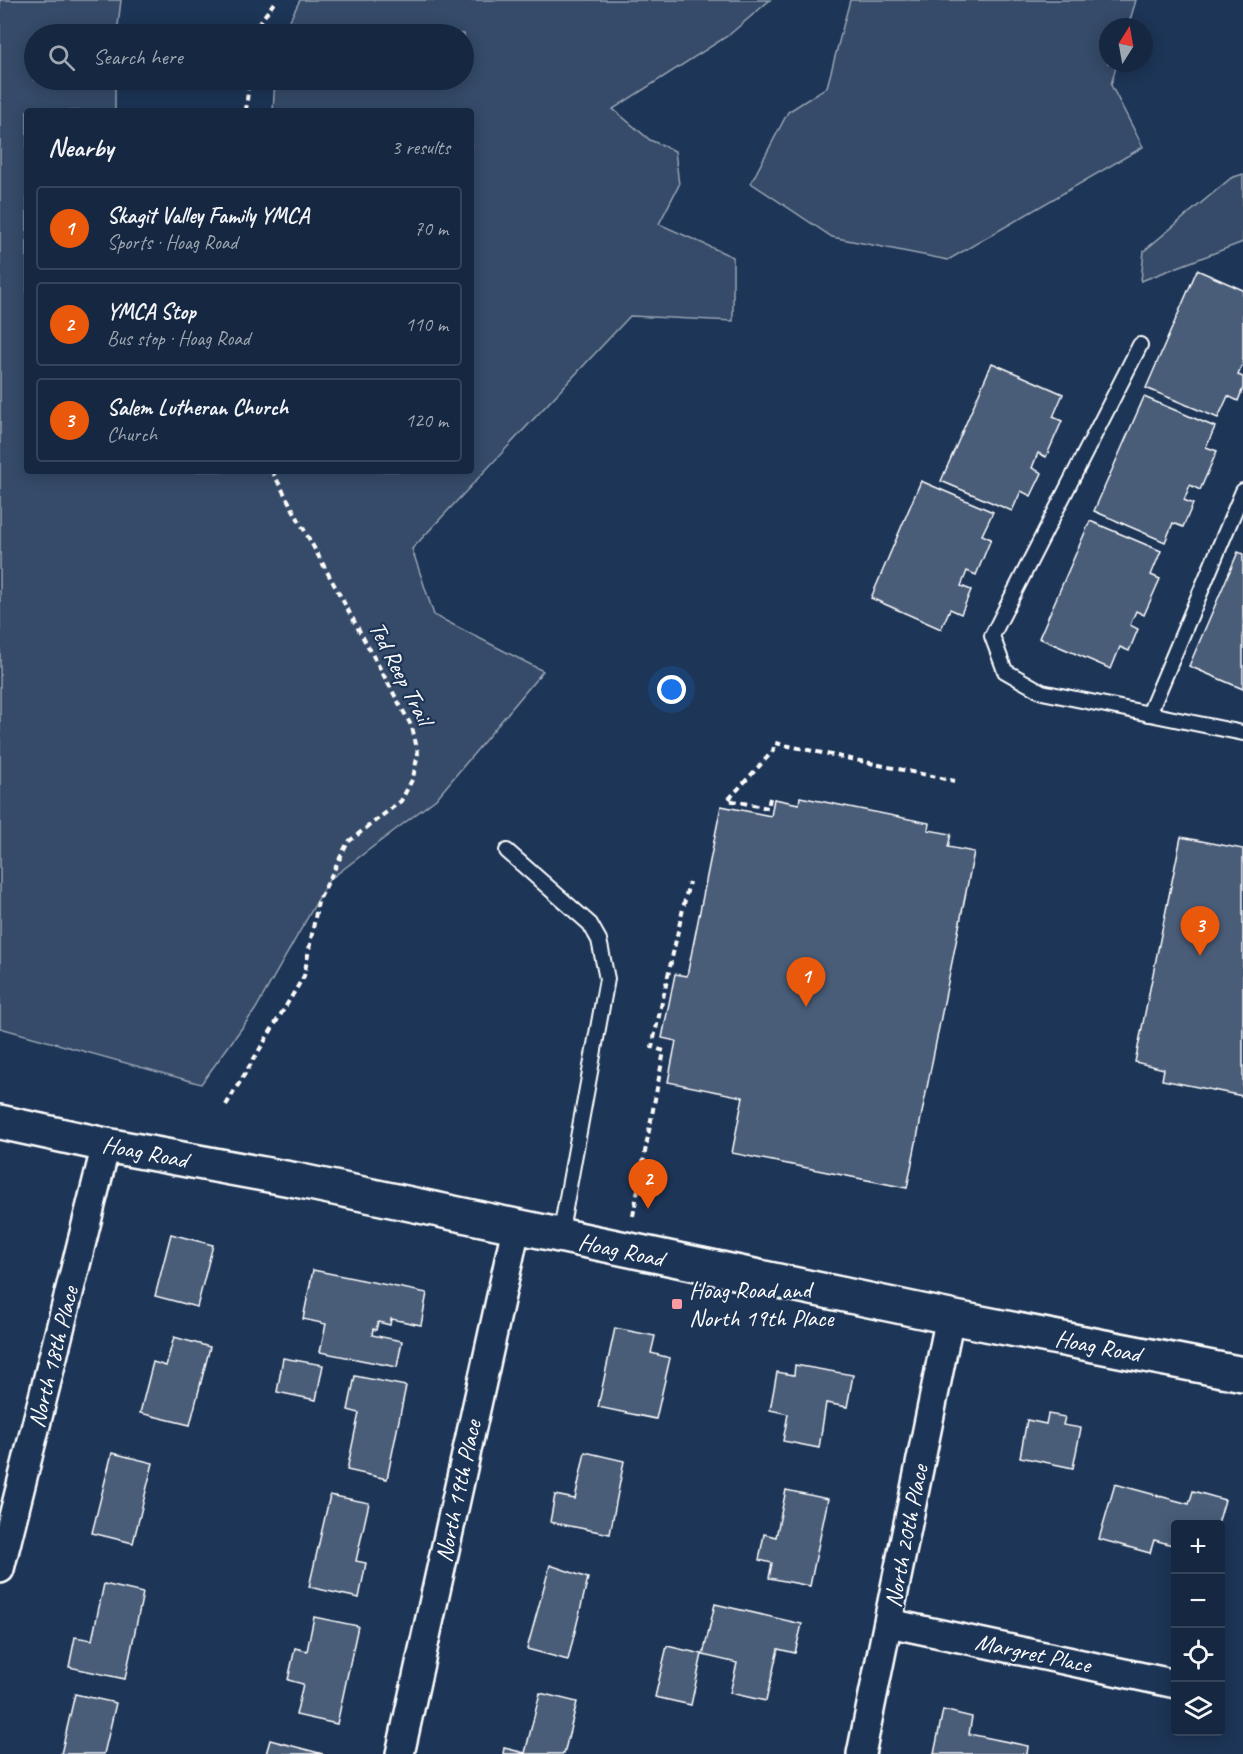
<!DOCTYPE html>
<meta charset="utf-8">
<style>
:root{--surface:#162841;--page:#1f3048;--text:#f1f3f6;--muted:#9ea6b1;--line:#35445a;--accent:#ea580c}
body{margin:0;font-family:Caveat,sans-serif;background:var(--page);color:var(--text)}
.controls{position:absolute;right:18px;bottom:18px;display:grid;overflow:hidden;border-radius:6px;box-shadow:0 3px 15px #0003}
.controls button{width:54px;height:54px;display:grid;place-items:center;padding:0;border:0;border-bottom:2px solid var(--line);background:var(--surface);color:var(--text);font:30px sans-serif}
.compass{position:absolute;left:1099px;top:18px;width:54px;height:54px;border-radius:50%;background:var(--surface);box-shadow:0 3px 15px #0003;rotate:11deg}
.you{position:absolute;left:672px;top:690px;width:21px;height:21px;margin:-15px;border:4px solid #fff;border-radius:50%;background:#1a73e8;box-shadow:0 0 0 9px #1a73e833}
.badge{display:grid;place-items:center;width:39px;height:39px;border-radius:50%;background:var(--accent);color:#fff;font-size:20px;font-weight:700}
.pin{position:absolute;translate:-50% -50px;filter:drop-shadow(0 2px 3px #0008)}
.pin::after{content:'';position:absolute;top:32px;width:21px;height:18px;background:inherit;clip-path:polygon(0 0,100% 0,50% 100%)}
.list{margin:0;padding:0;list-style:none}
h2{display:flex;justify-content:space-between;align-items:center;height:78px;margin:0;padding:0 24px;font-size:26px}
h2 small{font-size:20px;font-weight:400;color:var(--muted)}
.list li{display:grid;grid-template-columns:39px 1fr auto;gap:18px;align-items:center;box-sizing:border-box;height:84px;margin:0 12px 12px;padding:0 12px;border:2px solid var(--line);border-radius:6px}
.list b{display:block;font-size:22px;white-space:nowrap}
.list p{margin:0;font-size:20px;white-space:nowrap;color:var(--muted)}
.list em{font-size:20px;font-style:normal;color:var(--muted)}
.icon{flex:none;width:33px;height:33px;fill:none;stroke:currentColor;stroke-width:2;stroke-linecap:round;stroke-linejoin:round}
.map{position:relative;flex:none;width:1243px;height:1754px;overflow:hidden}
.search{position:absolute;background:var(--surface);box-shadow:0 3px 15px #0003;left:24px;top:24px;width:450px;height:66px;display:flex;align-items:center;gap:15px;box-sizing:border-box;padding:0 21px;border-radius:33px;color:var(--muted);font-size:22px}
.panel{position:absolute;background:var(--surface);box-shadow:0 3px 15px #0003;left:24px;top:108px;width:450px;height:366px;border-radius:6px}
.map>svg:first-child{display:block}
.green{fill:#364b69;stroke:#9aa5b4;stroke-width:1.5}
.building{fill:#4a5d79;stroke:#fff;stroke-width:1.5}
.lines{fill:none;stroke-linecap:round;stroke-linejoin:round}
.lane-casing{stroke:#fff;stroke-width:18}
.street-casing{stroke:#fff;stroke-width:32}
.secondary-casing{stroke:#fff;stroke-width:38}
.path{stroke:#fff;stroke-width:4;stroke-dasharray:6 4.5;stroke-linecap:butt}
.lane{stroke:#1d3557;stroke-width:14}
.street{stroke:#1d3557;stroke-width:27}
.secondary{stroke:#1d3557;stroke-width:33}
.poi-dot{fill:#ff9aa2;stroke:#1d3557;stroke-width:2}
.labels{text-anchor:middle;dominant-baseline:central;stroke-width:4.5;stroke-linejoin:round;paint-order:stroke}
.street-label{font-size:24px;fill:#fff;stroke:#1d3557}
.poi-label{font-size:24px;fill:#fff;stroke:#1d3557;text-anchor:start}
</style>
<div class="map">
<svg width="1243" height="1754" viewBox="0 0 1243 1754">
<rect width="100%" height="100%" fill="#1d3557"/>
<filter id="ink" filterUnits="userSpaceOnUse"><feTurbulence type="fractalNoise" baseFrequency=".0167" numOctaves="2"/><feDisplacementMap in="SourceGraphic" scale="12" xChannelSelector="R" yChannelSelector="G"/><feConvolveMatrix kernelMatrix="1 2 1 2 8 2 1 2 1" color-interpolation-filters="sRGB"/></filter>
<g filter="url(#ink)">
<!-- green -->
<g class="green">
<polygon points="0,0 121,0 117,34 34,34 34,80 115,80 115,111 27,111 27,471 471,471 471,111 273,111 275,80 464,80 464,34 283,34 300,0 770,0 729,35 613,109 650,140 675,151 679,185 659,224 733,257 733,321 630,316 412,549 434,615 543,671 436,799 329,880 255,1010 201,1084 0,1028"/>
<polygon points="850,0 1136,0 1128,27 1108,27 1108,63 1117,63 1111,85 1143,147 948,260 832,237 751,183 788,112 827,87"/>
<polygon points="1243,174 1243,242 1141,281 1144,251 1231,178"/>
</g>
<!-- building -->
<g class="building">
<polygon points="1197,270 1243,290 1243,363 1238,375 1243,377 1243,388 1238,401 1228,396 1218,418 1146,388"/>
<polygon points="992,363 1063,394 1053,417 1062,421 1046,457 1038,453 1032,468 1042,473 1031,496 1021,491 1012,511 941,481"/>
<polygon points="1144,397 1215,427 1206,447 1217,451 1200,490 1190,485 1184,500 1193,504 1183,527 1173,523 1165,542 1094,511"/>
<polygon points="921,481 993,512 982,535 991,539 976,575 967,571 961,586 971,590 961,614 950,609 941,629 871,598"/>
<polygon points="1090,521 1161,551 1151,575 1160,579 1144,615 1136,611 1130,625 1138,629 1129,651 1120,647 1111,669 1039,638"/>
<polygon points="1238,552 1243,554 1243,689 1189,666"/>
<polygon points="800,797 929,823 928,830 951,834 948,847 974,852 907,1188 732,1153 743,1097 668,1082 676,1041 662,1038 675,974 687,976 721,806 771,816 774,799 799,804"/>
<polygon points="1181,837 1243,849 1243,1096 1162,1080 1164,1069 1135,1062"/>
<polygon points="171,1234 213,1245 197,1307 155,1296"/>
<polygon points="313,1270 427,1293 421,1325 391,1319 390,1325 378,1322 376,1330 373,1329 372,1335 402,1341 397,1367 320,1352 326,1324 303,1319"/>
<polygon points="615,1328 655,1336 651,1353 670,1358 656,1419 598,1407"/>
<polygon points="174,1337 210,1347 190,1425 140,1413 153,1362 166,1366"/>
<polygon points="283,1358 323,1365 316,1400 277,1392"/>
<polygon points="795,1365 853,1375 847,1407 826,1403 819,1448 783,1441 788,1414 770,1410 777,1372 794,1375"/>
<polygon points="355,1376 406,1386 387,1479 347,1470 359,1413 348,1410"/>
<polygon points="1048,1414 1065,1417 1063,1425 1081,1428 1073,1468 1020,1457 1027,1420 1046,1424"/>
<polygon points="585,1452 624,1461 610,1534 550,1522 555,1495 575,1499"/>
<polygon points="112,1453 153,1463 133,1543 92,1533"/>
<polygon points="1115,1484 1189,1504 1193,1491 1225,1500 1218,1524 1176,1524 1176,1546 1154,1540 1150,1553 1099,1539"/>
<polygon points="786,1490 828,1499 810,1586 769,1578 772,1563 759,1560 764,1534 776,1537"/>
<polygon points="330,1495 369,1503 356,1561 366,1563 359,1598 309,1587"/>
<polygon points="550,1565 588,1578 568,1660 527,1649"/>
<polygon points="104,1584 143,1593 125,1679 69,1667 75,1637 92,1640"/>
<polygon points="715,1604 802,1624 795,1653 778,1649 766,1701 730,1693 737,1663 703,1655"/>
<polygon points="314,1617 358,1626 337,1724 296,1715 303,1684 288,1680 295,1648 307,1651"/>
<polygon points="667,1646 702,1654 691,1705 655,1697"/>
<polygon points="540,1693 577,1702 564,1754 503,1754 504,1748 525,1753"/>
<polygon points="75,1694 116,1703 104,1754 61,1754"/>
<polygon points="943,1710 972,1717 969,1734 1028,1746 1027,1754 934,1754"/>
<polygon points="270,1740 323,1754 266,1754"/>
</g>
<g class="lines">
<!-- lane casing -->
<g class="lane-casing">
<g id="lane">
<polyline points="1140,345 992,636 1005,671 1042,692 1243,733"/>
<polyline points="1149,714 1243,491"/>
<polyline points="507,851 590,924 599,940 607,979 560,1236"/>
</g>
</g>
<!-- street casing -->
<g class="street-casing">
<g id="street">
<polyline points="0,1569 106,1145"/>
<polyline points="889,1623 1176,1684"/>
<polyline points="400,1754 516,1228"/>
<polyline points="861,1754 950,1317"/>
</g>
</g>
<!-- secondary casing -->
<g class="secondary-casing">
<polyline id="secondary" points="0,1122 106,1145 296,1180 950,1317 1243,1374"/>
</g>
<!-- path -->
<g class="path">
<polyline points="255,34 255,29 276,0"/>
<polyline points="246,111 249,80"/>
<polyline points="770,798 768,808 728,800 773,751 775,743 955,781"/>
<polyline points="226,1105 304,976 318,902 348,842 401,801 413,778 418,753 412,727 272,471"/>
<polyline points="633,1216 664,1051 652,1047 689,882"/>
</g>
<!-- lane -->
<use href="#lane" class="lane"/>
<!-- street -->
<use href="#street" class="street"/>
<!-- secondary -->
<use href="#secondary" class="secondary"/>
</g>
</g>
<!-- markers -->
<rect class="poi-dot" x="671" y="1298" width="12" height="12" rx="3"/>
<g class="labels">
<!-- street labels -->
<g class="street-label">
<text transform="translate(401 673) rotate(63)">Ted Reep Trail</text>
<text transform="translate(145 1152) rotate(11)">Hoag Road</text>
<text transform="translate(621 1250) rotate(12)">Hoag Road</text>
<text transform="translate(1098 1346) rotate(11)">Hoag Road</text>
<text transform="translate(53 1357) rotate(-76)">North 18th Place</text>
<text transform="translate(458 1491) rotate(-78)">North 19th Place</text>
<text transform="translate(906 1536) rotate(-79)">North 20th Place</text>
<text transform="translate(1033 1653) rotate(12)">Margret Place</text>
</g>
<!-- poi labels -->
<g class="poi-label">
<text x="689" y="1290">Hoag Road and<tspan x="689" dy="28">North 19th Place</tspan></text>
</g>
</g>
</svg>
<div class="controls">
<button>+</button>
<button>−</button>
<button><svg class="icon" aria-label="locate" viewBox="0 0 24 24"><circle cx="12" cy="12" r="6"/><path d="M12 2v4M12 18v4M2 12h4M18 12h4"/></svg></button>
<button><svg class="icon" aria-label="layers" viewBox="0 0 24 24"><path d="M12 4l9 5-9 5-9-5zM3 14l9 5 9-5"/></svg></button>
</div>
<svg class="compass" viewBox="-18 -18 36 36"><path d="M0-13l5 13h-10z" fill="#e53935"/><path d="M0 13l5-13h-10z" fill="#9ea6b1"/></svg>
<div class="you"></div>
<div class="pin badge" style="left:806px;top:1007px">1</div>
<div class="pin badge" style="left:648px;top:1209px">2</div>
<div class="pin badge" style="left:1200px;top:956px">3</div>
<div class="search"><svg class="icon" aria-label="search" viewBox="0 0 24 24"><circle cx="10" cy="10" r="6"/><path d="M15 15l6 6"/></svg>Search here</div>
<section class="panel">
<h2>Nearby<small>3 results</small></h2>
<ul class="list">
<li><span class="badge">1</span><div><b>Skagit Valley Family YMCA</b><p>Sports · Hoag Road</p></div><em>70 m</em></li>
<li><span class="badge">2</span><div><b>YMCA Stop</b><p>Bus stop · Hoag Road</p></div><em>110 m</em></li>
<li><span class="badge">3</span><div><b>Salem Lutheran Church</b><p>Church</p></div><em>120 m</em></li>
</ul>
</section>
</div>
